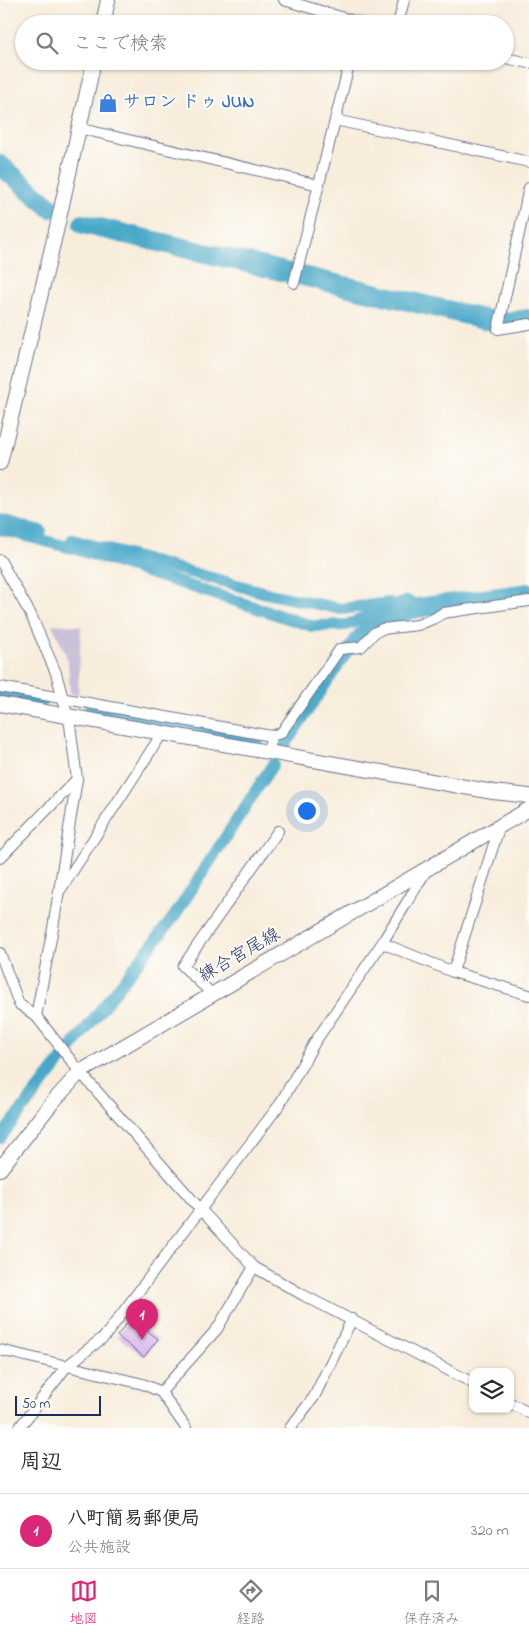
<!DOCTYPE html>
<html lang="ja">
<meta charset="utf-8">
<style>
:root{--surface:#fff;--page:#f7f7f7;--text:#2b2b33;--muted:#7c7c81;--line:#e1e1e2;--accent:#db2777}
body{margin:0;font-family:"Indie Flower","Klee One",sans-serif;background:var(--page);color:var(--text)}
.controls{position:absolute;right:15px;bottom:15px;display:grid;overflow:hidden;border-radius:10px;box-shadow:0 1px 4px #0004}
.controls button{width:45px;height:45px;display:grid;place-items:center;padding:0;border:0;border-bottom:1px solid var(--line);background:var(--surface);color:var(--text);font:25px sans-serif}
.scale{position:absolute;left:15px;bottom:12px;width:86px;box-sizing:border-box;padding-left:5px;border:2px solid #1b2f5e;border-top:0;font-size:14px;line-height:18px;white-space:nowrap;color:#1b2f5e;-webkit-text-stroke:4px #fdfcf7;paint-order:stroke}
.you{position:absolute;left:306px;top:810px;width:18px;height:18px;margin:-12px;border:4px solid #fff;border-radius:50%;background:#1a73e8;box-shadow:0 0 0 8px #1a73e833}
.badge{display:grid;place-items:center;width:32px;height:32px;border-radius:50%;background:var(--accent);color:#fff;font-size:16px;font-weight:700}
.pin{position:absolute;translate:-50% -41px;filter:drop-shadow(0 1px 2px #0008)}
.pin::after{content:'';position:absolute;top:26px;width:18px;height:15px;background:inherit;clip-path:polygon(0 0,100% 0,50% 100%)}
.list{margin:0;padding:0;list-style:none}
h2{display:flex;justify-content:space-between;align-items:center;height:65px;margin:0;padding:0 20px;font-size:21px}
h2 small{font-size:16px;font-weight:400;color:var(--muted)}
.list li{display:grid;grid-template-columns:32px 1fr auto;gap:15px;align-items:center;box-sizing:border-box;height:75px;padding:0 20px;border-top:1px solid var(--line)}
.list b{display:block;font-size:19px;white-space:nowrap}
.list p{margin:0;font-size:16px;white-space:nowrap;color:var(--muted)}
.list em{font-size:16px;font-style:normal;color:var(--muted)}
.icon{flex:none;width:28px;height:28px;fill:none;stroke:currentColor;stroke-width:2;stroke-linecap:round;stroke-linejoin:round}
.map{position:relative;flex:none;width:529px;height:1428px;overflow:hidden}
.search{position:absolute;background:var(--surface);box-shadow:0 1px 4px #0004;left:15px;right:15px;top:15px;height:55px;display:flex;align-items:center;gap:12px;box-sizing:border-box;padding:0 18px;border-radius:28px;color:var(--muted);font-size:19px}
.sheet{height:140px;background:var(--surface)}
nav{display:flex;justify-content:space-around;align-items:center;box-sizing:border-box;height:70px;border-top:1px solid var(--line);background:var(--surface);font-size:14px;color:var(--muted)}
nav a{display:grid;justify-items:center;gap:2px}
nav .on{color:var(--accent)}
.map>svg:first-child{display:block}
.industrial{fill:#c7c0d8}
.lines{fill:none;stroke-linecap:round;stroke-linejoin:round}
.canal{stroke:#49a8c8;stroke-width:12}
.river{stroke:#49a8c8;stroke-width:20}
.building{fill:#d5b0ec}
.street-casing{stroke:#68728a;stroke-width:12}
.secondary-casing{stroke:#68728a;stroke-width:16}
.street{stroke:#fff;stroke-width:10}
.secondary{stroke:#fff;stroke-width:14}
.labels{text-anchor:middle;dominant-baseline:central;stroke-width:4;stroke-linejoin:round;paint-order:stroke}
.shop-label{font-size:18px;font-weight:bold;fill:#366cbe;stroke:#fdfcf7;text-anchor:start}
.street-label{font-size:18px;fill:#1b2f5e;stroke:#fdfcf7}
</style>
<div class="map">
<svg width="529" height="1428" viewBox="0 0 529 1428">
<rect width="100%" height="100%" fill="#fdfcf7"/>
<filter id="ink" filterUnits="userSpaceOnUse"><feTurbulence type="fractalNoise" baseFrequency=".02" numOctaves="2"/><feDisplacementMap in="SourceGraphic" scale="10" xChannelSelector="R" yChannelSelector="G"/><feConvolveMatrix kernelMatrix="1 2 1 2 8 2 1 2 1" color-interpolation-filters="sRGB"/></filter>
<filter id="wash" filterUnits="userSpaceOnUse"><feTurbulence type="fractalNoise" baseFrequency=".0096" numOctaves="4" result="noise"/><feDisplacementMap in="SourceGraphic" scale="20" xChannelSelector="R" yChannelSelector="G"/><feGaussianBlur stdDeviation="1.12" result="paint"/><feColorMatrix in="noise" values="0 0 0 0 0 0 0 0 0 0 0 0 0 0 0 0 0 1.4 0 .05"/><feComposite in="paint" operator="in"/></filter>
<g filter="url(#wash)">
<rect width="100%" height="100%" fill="#f8eddc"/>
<!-- industrial -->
<polygon class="industrial" points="52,624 81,626 78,695 70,693 68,660"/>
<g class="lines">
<!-- canal -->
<g class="canal">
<polyline points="0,520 41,531"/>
<polyline points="0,529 79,550 312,626 347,625 407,601 417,608"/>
<polyline points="72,540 270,594 341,609 390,603"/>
<polyline points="0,693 43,701"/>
<polyline points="90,709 259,739"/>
<polyline points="284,746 359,634 393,614"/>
<polyline points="0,1138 173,918 273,764"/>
</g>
<!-- river -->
<g class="river">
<polyline points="0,165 51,208"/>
<polyline points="83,224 501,323 529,319"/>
<polyline points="393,614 417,608 529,593"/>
</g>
</g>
<g id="blocks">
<!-- building -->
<polygon class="building" points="131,1318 158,1339 144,1357 117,1336"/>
</g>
</g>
<g filter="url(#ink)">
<use href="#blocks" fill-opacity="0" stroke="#68728a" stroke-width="1"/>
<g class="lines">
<!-- street casing -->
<g class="street-casing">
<g id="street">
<polyline points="284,0 364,24"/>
<polyline points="398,24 404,0"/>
<polyline points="505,58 529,63"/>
<polyline points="335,120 529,162"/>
<polyline points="78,128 319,185"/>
<polyline points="529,188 498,329 529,324"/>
<polyline points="294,283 350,61"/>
<polyline points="0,560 31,615 56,673 70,725 77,779 53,928 36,1016"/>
<polyline points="0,687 271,736 269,751"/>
<polyline points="271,736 281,733 340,649 361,647 374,633 382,629 418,625 435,618 443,613 529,601"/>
<polyline points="0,858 77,779"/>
<polyline points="61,889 163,732"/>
<polyline points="382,943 453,972 529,995"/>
<polyline points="0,953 19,1004 36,1016 80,1072 201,1210 254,1267 303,1295 473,1383"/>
<polyline points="453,972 500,825"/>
<polyline points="212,994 183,966 278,831"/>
<polyline points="0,1350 143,1384 161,1392 186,1428"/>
<polyline points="161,1392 217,1329 254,1267"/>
<polyline points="510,1403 529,1413"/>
<polyline points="19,1428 67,1366 105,1336 280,1104 315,1042 382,943 426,871"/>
<polyline points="290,1428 314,1397 352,1319"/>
</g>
</g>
<!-- secondary casing -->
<g class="secondary-casing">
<g id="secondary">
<polyline points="103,24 108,0"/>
<polyline points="0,463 57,227 94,61"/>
<polyline points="0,704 493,792 529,796"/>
<polyline points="0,1169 51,1104 80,1072 529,809"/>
</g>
</g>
<!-- street -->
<use href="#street" class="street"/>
<!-- secondary -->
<use href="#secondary" class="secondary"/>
</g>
</g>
<!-- icons -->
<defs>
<g id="shop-bare" transform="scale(1.5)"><path d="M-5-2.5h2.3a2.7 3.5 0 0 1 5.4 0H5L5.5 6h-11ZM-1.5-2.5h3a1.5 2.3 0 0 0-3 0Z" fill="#3f7fe0" stroke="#fdfcf7" stroke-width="2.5" paint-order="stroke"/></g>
</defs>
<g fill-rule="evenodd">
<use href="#shop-bare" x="108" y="103"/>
</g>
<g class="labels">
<!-- shop labels -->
<g class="shop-label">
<text x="123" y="103">サロン ドゥ JUN</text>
</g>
<!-- street labels -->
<g class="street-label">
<text transform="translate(240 956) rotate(-30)">練合宮尾線</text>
</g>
</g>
</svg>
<div class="controls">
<button><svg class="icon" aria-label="layers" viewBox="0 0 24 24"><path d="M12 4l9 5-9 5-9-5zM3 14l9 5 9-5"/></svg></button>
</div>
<div class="scale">50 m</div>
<div class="you"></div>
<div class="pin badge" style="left:142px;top:1340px">1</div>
<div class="search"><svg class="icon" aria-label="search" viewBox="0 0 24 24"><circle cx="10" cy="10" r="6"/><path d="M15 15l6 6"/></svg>ここで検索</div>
</div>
<section class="sheet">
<h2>周辺<small></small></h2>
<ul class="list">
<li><span class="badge">1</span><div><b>八町簡易郵便局</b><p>公共施設</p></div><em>320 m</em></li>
</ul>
</section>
<nav>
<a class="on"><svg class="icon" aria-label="map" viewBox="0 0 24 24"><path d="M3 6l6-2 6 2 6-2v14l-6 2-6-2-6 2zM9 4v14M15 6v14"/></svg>地図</a>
<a><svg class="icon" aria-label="directions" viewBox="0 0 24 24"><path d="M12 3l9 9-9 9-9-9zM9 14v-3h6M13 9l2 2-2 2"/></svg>経路</a>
<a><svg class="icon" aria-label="saved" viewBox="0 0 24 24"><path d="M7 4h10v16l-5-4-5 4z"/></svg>保存済み</a>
</nav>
